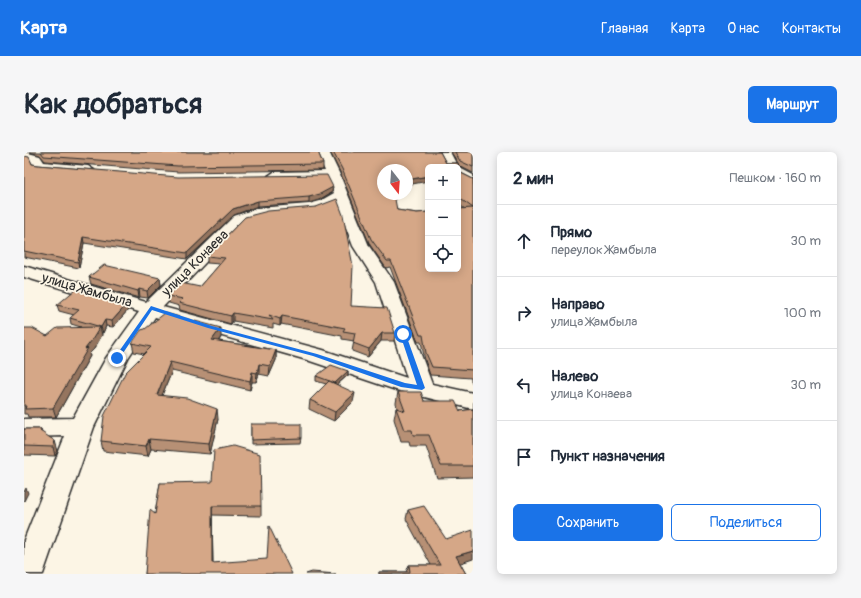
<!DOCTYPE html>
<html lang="ru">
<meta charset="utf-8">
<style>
:root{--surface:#fff;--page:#f6f6f7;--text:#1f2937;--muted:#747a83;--line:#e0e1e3;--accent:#1a73e8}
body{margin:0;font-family:Pangolin,sans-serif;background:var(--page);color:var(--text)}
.controls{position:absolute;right:12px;top:12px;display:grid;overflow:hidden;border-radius:6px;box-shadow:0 2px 10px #0003}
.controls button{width:36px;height:36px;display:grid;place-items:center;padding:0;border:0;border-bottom:1px solid var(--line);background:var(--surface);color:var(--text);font:20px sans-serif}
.compass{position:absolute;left:353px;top:12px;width:36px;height:36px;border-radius:50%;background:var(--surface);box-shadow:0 2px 10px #0003;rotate:163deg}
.stop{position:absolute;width:12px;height:12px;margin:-9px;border:3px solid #1a73e8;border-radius:50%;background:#fff}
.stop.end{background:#1a73e8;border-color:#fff;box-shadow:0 1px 4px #0008}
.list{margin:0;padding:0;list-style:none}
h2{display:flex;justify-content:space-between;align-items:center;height:52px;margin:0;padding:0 16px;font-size:17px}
h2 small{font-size:13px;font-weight:400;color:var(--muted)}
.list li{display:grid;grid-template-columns:26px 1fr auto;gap:12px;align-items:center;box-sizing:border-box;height:72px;padding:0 16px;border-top:1px solid var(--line)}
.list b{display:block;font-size:15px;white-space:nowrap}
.list p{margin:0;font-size:13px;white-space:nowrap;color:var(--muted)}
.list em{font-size:13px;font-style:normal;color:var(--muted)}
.actions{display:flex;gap:8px;padding:12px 16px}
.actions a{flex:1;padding:9px 0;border:1px solid var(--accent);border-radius:6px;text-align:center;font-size:14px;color:var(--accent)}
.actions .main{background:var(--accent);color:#fff}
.icon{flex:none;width:22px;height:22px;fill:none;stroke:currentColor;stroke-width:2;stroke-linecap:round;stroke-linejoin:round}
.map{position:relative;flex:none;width:449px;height:422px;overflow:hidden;border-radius:6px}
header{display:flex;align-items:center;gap:24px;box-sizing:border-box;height:56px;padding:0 20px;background:var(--accent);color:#fff}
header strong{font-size:19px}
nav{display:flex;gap:22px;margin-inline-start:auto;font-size:14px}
.intro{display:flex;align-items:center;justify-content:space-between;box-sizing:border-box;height:96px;padding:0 24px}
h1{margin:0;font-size:28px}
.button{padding:10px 18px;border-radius:6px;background:var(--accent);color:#fff;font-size:14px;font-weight:700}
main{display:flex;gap:24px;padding:0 24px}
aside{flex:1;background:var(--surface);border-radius:6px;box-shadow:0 2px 10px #0003}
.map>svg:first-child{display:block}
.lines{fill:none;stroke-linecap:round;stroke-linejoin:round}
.minor-casing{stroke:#2b2b2b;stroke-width:3}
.minor{fill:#fcf5e5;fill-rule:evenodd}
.wall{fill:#b79074;stroke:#2b2b2b;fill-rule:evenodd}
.shaded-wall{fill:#95755e;stroke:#2b2b2b}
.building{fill:#d5a787;stroke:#2b2b2b;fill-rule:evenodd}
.route{fill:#1a73e8}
.labels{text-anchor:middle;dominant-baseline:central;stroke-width:3.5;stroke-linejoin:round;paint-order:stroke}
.street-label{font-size:14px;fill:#2b2b2b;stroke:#fcf5e5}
</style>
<header>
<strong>Карта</strong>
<nav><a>Главная</a><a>Карта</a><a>О нас</a><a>Контакты</a></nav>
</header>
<div class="intro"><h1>Как добраться</h1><a class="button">Маршрут</a></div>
<main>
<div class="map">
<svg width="449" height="422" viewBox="0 0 449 422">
<rect width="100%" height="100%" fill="#fcf5e5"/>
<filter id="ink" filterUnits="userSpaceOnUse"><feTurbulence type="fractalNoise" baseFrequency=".025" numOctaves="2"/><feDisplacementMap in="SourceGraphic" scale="8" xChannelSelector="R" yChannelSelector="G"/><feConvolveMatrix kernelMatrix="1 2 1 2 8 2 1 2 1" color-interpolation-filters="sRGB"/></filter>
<g filter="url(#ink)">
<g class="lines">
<!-- minor casing -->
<g class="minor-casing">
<g id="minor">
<polygon points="0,0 16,4 20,10 64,14 70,18 64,22 11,16 7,9 0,8"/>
<path d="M293,0H305L316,23L345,94L370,130L408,232L449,241V257L372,238L283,208L131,165L104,206L70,275L19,422H0V388L41,284L0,285V267L49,266L82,206L115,160L0,125V114L122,150L210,64L234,56L285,52L296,49L310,41L304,27L250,28L244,24L250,20L301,19ZM313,51L329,94L352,130L383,226L299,198L139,155L220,70C250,57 285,68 313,51Z"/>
<polygon points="414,0 426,0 434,15 422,15"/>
<polygon points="434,15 449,23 449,32 434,24"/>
</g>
</g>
<!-- minor -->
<use href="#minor" class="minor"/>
</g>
<!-- wall -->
<g class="wall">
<polygon points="5,0 294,0 299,12 299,18 154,20 21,9 16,3"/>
<path d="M306,0H416L422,11H434L427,0H449V21L435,14L434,11L435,20L449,27V230H447V226L406,223L401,208L397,190H394L366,115L362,116L346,93L317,22ZM434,15V52L441,57L393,61L373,58L359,18Z"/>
<polygon points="0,4 8,12 14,13 308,40 295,48 285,51 234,54 210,63 163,107 60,91 55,116 0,105"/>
<polygon points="221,65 327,154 371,181 370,189 357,189 344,205 328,199 330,189 318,187 318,184 257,172 256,174 249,172 249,176 209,169 207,172 156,158 155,154 145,151 144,144 176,135 196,112 183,111 183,104"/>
<polygon points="65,125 136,126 137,133 124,146 116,145 115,146 67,132"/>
<polygon points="103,152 104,158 89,175 82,174 79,181 77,181 78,183 70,197 65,202 66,204 32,265 4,265 3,262 0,262 0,176 23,184 57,175 47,172 46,166 50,163 35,159 33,153"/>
<polygon points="197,185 195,189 252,198 252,208 245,224 235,222 232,230 228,230 226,238 148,219 138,243 194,267 186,302 127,297 124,304 79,299 77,289 120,202 110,200 108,191"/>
<polygon points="324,219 324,223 313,233 329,250 310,269 285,257 286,248 302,232 292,229 292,224"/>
<polygon points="374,240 400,249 436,259 449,257 449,325 413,326 402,294 386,294 385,290 377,290 370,267 372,256 373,256 372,251"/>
<polygon points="227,272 277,286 276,291 227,292"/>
<polygon points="0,277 17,277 18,281 34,299 31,304 0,303"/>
<polygon points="136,331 237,354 237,364 188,363 189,411 121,422 131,362"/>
<polygon points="384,358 436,411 442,422 355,422 355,420 382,420 385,413 407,413 382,367"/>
</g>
<!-- shaded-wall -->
<g class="shaded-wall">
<polygon points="404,24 404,29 383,33 383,28"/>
<polygon points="309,35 308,40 295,48 285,51 285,45"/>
<polygon points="234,49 234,54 210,63 163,107 163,101 209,57"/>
<polygon points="59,85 60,91 55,116 54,110"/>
<polygon points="136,126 137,133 124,146 123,139"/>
<polygon points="115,137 116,145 115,146 114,139"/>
<polygon points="103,152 104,158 89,175 88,169"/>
<polygon points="209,161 209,169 207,172 207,164"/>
<polygon points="258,164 257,172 256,174 256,167"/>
<polygon points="81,168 82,174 79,181 77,175"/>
<polygon points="76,175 78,183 70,197 65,202 66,204 32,265 29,256 61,197"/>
<polygon points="197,176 197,185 189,197 188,188"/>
<polygon points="358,181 357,189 344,205 345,197"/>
<polygon points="252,198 252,208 245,224 246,214"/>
<polygon points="146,210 148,219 134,253 133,243"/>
<polygon points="235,212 235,222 232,230 233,221"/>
<polygon points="324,219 324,223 310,235 311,231"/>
<polygon points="228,220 228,230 226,238 226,229"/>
<polygon points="331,241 329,250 310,269 311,260"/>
<polygon points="193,257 194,267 186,302 185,292"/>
<polygon points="125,287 127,297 124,304 122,294"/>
<polygon points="31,289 34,299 31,304 29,295"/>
<polygon points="2,336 4,341 0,349 0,340"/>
<polygon points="188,354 188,363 189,420 188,411"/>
<polygon points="449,399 449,407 428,414 432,404"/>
</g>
<!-- building -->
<g class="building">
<polygon points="17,0 294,0 299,12 154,14 20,4"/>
<path d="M309,0H416L422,11H434L435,20L449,27V218L408,215L402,201L399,183H396L367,109H363L347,87L318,17ZM404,15H434V45L449,56L434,57V117H404V60L393,61L373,58L370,42H359V18H383V28L404,24Z"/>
<polygon points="431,0 449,0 449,15 436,9"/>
<polygon points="0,4 5,5 8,12 14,13 154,25 303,23 309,35 296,42 285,45 234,49 209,57 163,101 59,85 54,110 0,99"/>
<polygon points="313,47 319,63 329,114 327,154 363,156 371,181 358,181 345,197 329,191 331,181 319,179 321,176 258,164 256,167 245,163 249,168 209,161 207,164 155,151 159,147 144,144 157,131 176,135 201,106 183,104 221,65 244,59 292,55"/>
<polygon points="80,113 136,126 123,139 115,137 114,139 65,125"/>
<polygon points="52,137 103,152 88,169 81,168 77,175 46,166 55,158 33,153"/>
<polygon points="141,161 197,176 188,188 252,198 246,214 235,212 233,221 228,220 226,229 146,210 133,243 163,246 193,257 185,292 125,287 122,294 77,289 80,264 101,221 127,195 108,191 117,178 121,177"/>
<polygon points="76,175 68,188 61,197 64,196 29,256 1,257 2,254 0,254 0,176 8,176 23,184 33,176"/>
<polygon points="307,213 324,219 311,231 292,224"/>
<polygon points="305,229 331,241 311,260 286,248"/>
<polygon points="374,240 397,240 400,249 431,249 436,259 449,257 449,314 417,314 405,283 389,283 388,278 380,278 372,256 381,259"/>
<polygon points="227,272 277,272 277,286 227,288"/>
<polygon points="0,277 17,277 16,279 31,289 29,295 0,294"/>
<polygon points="209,294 236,302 237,354 188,354 188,411 243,407 245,374 268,422 121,422 126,358 131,362 136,331 188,330 190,298"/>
<polygon points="400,354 422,387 449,378 449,399 432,404 442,422 355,422 355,420 386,420 385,413 416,413 384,358"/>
<polygon points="288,420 312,422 282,422"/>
</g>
</g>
<!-- route -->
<polygon class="route" points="127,154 188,174 293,202 381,231 393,233 376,182 381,180 401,236 398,238 377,235 289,204 184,176 128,158 95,207 91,207 91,205"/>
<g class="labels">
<!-- street labels -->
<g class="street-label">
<text transform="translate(171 111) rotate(-45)">улица Конаева</text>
<text transform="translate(63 138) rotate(16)">улица Жамбыла</text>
</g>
</g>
</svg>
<div class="controls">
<button>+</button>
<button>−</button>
<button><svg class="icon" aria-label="locate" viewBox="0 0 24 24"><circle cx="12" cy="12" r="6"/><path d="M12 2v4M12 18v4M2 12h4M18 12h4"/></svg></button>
</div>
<svg class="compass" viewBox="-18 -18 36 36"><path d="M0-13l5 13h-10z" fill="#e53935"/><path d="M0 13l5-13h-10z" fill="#747a83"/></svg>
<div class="stop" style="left:379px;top:182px"></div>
<div class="stop end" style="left:93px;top:206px"></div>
</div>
<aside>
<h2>2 мин<small>Пешком · 160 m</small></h2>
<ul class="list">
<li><svg class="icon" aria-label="ahead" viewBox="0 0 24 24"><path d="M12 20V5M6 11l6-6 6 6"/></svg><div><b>Прямо</b><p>переулок Жамбыла</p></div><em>30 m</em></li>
<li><svg class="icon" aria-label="right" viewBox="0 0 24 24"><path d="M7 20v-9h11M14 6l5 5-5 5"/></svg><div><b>Направо</b><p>улица Жамбыла</p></div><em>100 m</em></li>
<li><svg class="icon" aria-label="left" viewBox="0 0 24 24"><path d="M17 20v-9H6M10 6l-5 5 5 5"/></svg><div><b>Налево</b><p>улица Конаева</p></div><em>30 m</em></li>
<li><svg class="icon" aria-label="arrive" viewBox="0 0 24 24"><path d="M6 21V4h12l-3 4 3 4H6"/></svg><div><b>Пункт назначения</b></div></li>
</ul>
<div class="actions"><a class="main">Сохранить</a><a>Поделиться</a></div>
</aside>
</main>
